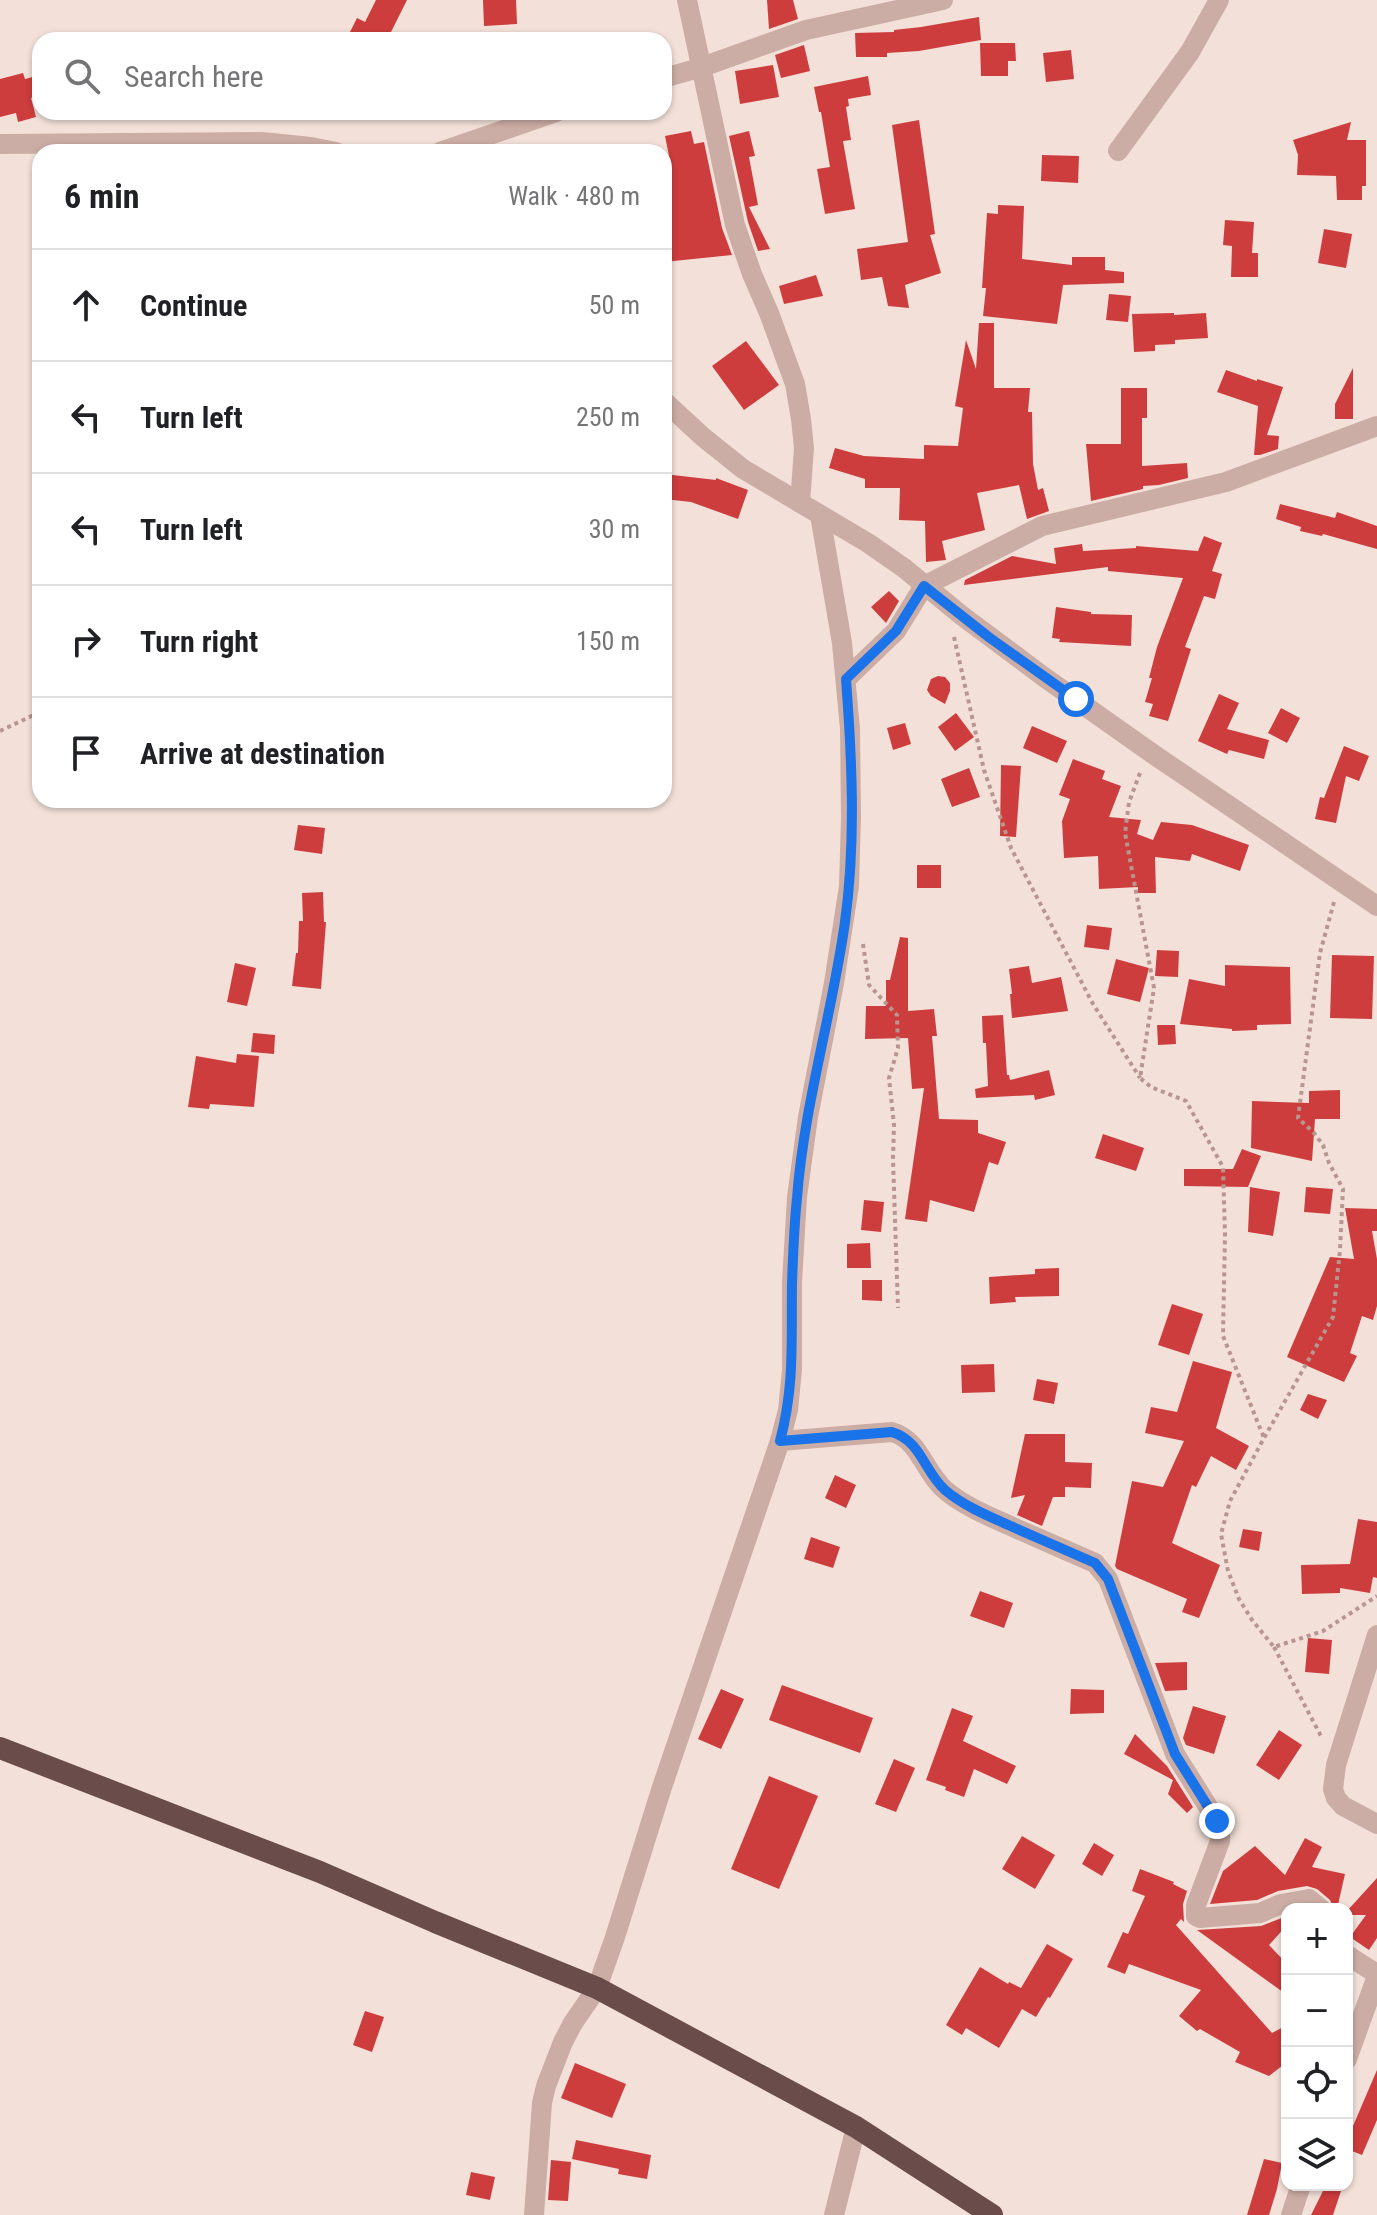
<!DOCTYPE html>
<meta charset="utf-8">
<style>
:root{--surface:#fff;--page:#f6f6f6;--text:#202124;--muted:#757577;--line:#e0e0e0}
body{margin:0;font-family:"Roboto Condensed",sans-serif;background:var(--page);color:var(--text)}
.controls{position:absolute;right:24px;bottom:24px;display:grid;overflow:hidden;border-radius:16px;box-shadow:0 2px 6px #0004}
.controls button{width:72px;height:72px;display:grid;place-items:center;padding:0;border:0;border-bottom:2px solid var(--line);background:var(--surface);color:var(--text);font:40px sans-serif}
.stop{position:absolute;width:24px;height:24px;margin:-18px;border:6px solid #1a73e8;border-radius:50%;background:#fff}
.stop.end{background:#1a73e8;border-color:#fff;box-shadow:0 2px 8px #0008}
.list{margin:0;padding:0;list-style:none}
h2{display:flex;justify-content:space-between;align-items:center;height:104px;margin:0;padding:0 32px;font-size:34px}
h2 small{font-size:26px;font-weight:400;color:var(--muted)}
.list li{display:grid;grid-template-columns:52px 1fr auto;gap:24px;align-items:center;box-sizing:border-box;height:112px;padding:0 32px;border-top:2px solid var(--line)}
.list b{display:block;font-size:30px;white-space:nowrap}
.list em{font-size:26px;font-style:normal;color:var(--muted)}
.icon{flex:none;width:44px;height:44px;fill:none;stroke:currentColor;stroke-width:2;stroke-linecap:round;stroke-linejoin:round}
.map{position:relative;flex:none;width:1377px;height:2215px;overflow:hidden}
.search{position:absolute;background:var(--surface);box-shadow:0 2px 6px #0004;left:32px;top:32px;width:640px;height:88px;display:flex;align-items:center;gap:20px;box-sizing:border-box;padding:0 28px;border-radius:24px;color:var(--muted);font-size:30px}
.panel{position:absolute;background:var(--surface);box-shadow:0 2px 6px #0004;left:32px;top:144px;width:640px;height:664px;border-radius:24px}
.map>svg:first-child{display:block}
.building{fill:#ce3d3d}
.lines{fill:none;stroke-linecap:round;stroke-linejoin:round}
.path{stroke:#b8968f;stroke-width:4;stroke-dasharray:4 4;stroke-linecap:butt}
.minor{stroke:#ccada5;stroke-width:20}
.trunk{stroke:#6a4c4a;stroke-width:22}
.route{stroke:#1a73e8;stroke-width:10}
</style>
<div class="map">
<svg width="1377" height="2215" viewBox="0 0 1377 2215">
<rect width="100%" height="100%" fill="#f3e1d9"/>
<!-- building -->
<g class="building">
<polygon points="376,0 407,0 390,34 401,40 346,40 357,18 365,22"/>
<polygon points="483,0 516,0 517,24 484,26"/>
<polygon points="767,0 793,0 798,19 769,29"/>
<polygon points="979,17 981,40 919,51 887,53 887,57 856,57 855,33 894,32 894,30 921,27"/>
<polygon points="980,43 1015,43 1016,61 1008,61 1008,76 981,76"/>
<polygon points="804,45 810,71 781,78 775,55"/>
<polygon points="1071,50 1074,79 1046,82 1043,53"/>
<polygon points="773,65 779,97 740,104 735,71"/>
<polygon points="23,73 25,79 40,75 40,96 31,98 36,117 18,122 16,113 0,117 0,79"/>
<polygon points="868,76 871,95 848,99 849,106 846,107 851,140 843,141 855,209 825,214 817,169 830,167 821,112 819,112 814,87"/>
<polygon points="919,120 935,234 930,235 941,273 905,285 909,308 888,306 882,277 861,280 857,249 908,242 892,125"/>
<polygon points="1351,122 1347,140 1366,140 1366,186 1362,186 1362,200 1337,200 1336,176 1297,175 1298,155 1293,140"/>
<polygon points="691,131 694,144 704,142 722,228 732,255 664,262 664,172 672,171 665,136"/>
<polygon points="749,131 755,156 749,157 758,205 749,207 770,249 758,251 748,222 729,136"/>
<polygon points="1042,155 1079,156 1078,183 1041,181"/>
<polygon points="998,205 1024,206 1022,259 1072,265 1072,257 1105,257 1105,270 1124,272 1124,283 1063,285 1057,324 983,316 986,288 982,288 987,213 998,214"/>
<polygon points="1225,220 1254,222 1252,253 1258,253 1258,277 1231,277 1232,246 1223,245"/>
<polygon points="1324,229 1352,234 1346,268 1318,263"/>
<polygon points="816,275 823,296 784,304 779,286"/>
<polygon points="1109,294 1131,296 1128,322 1106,320"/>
<polygon points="1174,313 1174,315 1206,313 1208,338 1175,340 1175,344 1155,345 1155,351 1134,352 1132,314"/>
<polygon points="979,323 994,323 994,388 1030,388 1028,412 1032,412 1033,464 1038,490 1043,488 1049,511 1027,519 1019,485 977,493 985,530 942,541 946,560 926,562 925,521 899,520 900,488 865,488 865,479 829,468 835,448 864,456 924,459 924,445 958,446 963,408 955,406 966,340 976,369"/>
<polygon points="746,341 779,385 744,410 712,366"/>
<polygon points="1353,368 1353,419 1335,419 1335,404"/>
<polygon points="1226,370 1257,381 1257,379 1283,387 1267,435 1279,436 1278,449 1260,455 1254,455 1258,406 1217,392"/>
<polygon points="1121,388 1147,388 1147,418 1142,418 1142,466 1187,463 1188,478 1159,485 1143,486 1143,489 1091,501 1086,444 1121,444"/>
<polygon points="664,474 716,480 716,478 748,490 738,519 691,502 664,499"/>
<polygon points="1280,504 1335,518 1337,512 1377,526 1377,549 1323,534 1322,536 1300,531 1301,527 1276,519"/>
<polygon points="1204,536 1222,543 1212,571 1222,574 1215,599 1204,596 1185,647 1191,649 1168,721 1149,716 1153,704 1145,702 1152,678 1149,678 1157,647 1183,578 1108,571 1108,567 964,585 965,580 1012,556 1056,564 1054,548 1082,544 1083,551 1136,548 1136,546 1198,551"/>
<polygon points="889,591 899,601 886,623 871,607"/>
<polygon points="1056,607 1091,612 1091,614 1132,615 1131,646 1059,642 1060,639 1052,638"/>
<polygon points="938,676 945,677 950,683 950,691 945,704 931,696 927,690 931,679"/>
<polygon points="1219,694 1239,703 1227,729 1269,740 1264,759 1229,750 1227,754 1198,741"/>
<polygon points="1281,708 1300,718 1287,743 1268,733"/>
<polygon points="956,713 974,737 955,751 938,727"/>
<polygon points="905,723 911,744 893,750 887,728"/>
<polygon points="1032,726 1067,741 1057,763 1023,748"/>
<polygon points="1344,746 1369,756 1359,781 1346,776 1336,823 1315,819 1320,797 1324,798"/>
<polygon points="1073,759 1105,771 1102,779 1121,786 1109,817 1141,820 1137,834 1153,840 1161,822 1192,825 1249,845 1240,871 1192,854 1190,861 1155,857 1156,893 1138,893 1138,887 1099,889 1098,856 1064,858 1062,821 1070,799 1059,795"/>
<polygon points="1001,765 1021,766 1016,837 1000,836"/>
<polygon points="969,768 980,797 952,807 941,779"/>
<polygon points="298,825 325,828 322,854 294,850"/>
<rect x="917" y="865" width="24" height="23"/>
<polygon points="323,892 324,922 326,922 321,989 292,986 296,953 298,953 299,921 303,921 302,893"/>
<polygon points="1087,925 1112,928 1109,950 1084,947"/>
<polygon points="900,937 908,938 908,1011 934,1009 937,1036 932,1036 939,1119 978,1120 978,1133 1006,1142 998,1165 989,1162 974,1212 930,1200 927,1222 905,1219 924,1088 912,1089 908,1038 865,1039 866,1006 886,1006 886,980 890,980"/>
<polygon points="1157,950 1179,951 1178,977 1155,976"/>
<polygon points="1332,955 1374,956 1372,1019 1330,1018"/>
<polygon points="1116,959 1149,968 1140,1002 1107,994"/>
<polygon points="235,963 256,968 247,1006 227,1002"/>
<polygon points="1225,965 1290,967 1291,1024 1257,1025 1257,1030 1232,1031 1232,1029 1180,1024 1189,979 1225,986"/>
<polygon points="1029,966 1032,983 1061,977 1068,1011 1012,1018 1010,994 1012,994 1009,969"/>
<polygon points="1003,1015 1007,1075 1009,1075 1010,1080 1049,1070 1055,1095 1035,1100 1034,1095 976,1098 975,1089 988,1086 986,1043 983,1043 982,1016"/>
<polygon points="1157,1025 1175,1025 1176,1044 1158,1045"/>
<polygon points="253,1033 275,1035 274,1054 251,1052"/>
<polygon points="237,1054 259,1056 254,1107 210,1104 209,1109 188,1107 196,1056 236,1063"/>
<polygon points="1340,1090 1340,1119 1315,1119 1312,1161 1251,1148 1252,1101 1309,1103 1309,1091"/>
<polygon points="1103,1134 1144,1148 1136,1171 1095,1158"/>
<polygon points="1242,1149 1261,1156 1248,1187 1184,1186 1184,1169 1233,1169"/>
<polygon points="1250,1187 1280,1192 1273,1236 1248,1232"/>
<polygon points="1306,1187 1333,1189 1330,1214 1304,1212"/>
<polygon points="864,1200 884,1202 881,1232 861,1230"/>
<polygon points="1345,1208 1377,1209 1377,1231 1372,1231 1377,1259 1377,1306 1373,1320 1362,1316 1350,1353 1357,1356 1344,1382 1287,1357 1330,1257 1354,1259"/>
<polygon points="870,1243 871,1268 847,1268 847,1244"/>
<polygon points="1059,1268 1059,1296 1015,1297 1016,1302 990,1304 989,1277 1035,1274 1035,1269"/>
<polygon points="862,1280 882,1280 882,1301 862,1300"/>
<polygon points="1172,1304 1203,1314 1189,1355 1158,1345"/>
<polygon points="1193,1361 1232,1372 1216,1428 1249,1446 1236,1470 1211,1456 1196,1487 1192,1485 1172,1543 1220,1565 1199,1618 1182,1612 1187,1599 1117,1569 1115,1566 1132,1481 1163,1487 1184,1441 1145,1433 1151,1407 1177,1412"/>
<polygon points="994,1364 995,1392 962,1393 961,1365"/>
<polygon points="1037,1379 1058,1383 1054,1404 1033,1400"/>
<polygon points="1308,1394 1327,1400 1318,1419 1300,1410"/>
<polygon points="1025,1434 1065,1434 1065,1462 1092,1463 1091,1488 1065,1487 1065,1497 1053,1497 1042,1526 1017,1515 1025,1495 1011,1498"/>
<polygon points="835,1475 856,1485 846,1508 825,1498"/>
<polygon points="1358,1519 1377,1522 1377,1578 1373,1577 1370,1593 1340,1588 1340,1593 1302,1594 1301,1565 1350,1564"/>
<polygon points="1243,1529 1262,1532 1259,1551 1239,1547"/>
<polygon points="811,1537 840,1547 833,1568 804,1559"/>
<polygon points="980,1591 1013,1603 1004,1628 970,1616"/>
<polygon points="1308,1638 1332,1640 1329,1674 1305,1672"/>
<polygon points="1187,1662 1187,1690 1165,1691 1155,1663"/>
<polygon points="782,1685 873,1718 860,1753 769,1720"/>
<polygon points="721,1689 744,1699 721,1749 698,1739"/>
<polygon points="1071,1689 1104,1690 1104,1713 1070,1714"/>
<polygon points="1193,1706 1226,1716 1214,1754 1186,1745 1183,1738"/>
<polygon points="952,1708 973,1716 963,1741 1016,1766 1007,1784 974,1769 964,1797 945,1790 946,1787 926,1780"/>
<polygon points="1279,1730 1302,1745 1279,1780 1256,1765"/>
<polygon points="1135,1734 1167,1766 1193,1807 1187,1813 1168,1794 1173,1780 1124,1754"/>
<polygon points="894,1759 915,1768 896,1812 875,1804"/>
<polygon points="769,1776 818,1796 779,1889 731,1869"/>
<polygon points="1022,1836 1055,1855 1035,1889 1002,1869"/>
<polygon points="1305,1838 1322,1847 1312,1867 1345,1874 1337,1909 1334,1909 1330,1900 1317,1889 1307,1886 1278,1891 1257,1900 1210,1904 1223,1871 1255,1846 1285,1875"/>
<polygon points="1094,1843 1114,1855 1102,1876 1082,1864"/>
<polygon points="1140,1869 1174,1882 1173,1884 1187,1891 1183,1904 1184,1922 1181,1919 1176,1925 1272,2033 1287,2025 1287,2062 1269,2076 1235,2062 1240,2052 1200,2029 1197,2031 1179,2016 1201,1990 1129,1964 1125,1974 1107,1967 1123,1932 1128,1934 1145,1896 1132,1891"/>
<polygon points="1377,1878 1377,1938 1369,1950 1350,1937 1366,1915 1347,1915 1347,1911"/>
<polygon points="1287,1916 1287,1925 1269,1945 1287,1964 1287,1995 1197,1930 1261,1926"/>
<polygon points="1047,1944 1073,1959 1050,1998 1048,1997 1036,2017 1022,2009 999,2048 966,2028 962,2035 946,2025 980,1967 1008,1984 1009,1982 1021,1988"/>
<polygon points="365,2011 384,2017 372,2052 353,2045"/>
<polygon points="575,2063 626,2084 612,2118 561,2098"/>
<polygon points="1377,2070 1377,2120 1362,2155 1347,2149 1347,2140"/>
<polygon points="576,2140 651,2155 647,2179 618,2174 619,2169 572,2159"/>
<polygon points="1264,2159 1282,2163 1277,2189 1269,2215 1247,2215"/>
<polygon points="551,2160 571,2162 568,2201 548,2200"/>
<polygon points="471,2172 495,2177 490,2200 466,2195"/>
<polygon points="1326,2185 1343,2185 1333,2215 1311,2215"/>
</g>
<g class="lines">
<!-- path -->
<g class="path">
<polyline points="954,637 984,770 1011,848 1093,1004 1140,1078"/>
<polyline points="0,731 40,712"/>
<polyline points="1140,773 1129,802 1125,833 1154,988 1140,1078 1151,1087 1186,1101 1223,1167 1225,1234 1223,1336 1264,1438"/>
<polyline points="1334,902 1320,953 1298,1118 1314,1133 1323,1145 1329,1163 1343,1189 1340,1250 1333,1317 1264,1438 1230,1501 1221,1534 1228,1571 1239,1599 1252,1620 1274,1647 1323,1631 1377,1596"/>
<polyline points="863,944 869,985 897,1015 898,1048 889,1078 894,1125 893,1159 898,1308"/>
<polyline points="1274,1647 1322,1738"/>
</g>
<!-- minor -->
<g class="minor">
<polyline points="687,0 735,225 752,274 769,313 795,384 801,419 804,448 800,503"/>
<polyline points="664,78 702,67 806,30 943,0"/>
<polyline points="0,144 262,142 311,147 336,152"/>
<polyline points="1118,151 1190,52 1219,0"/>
<polyline points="440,152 556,112"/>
<polyline points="664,401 703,437 743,469 868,543 904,568 961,615 1044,677 1153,754 1377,906"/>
<polyline points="846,679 896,631 924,586 1042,526 1226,482 1377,426"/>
<path d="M780,1441L892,1432C920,1440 924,1472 945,1490C965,1507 991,1517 1015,1528C1042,1540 1068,1551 1095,1563L1108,1579L1175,1754L1217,1821L1220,1832V1841L1196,1905V1916L1200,1918L1260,1913L1281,1904L1309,1899L1321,1909"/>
<polyline points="1377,1635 1336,1765 1333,1789 1336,1798 1343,1806 1377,1824"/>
<polyline points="1347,1955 1377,1974"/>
<polyline points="1347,2059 1377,1976"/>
<polyline points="534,2215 542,2103 546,2086 563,2042 573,2023 597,1988 615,1937 662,1787 780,1441 788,1410 792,1370 792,1282 797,1197 808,1117 834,983 849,886 851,817 850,729 842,643 820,515"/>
<polyline points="834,2215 856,2127"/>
<polyline points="1291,2215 1301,2185"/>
</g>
<!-- trunk -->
<polyline class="trunk" points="0,1748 320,1872 435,1922 597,1988 856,2127 992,2215"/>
</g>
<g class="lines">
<!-- route -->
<path class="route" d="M1076,699L990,638L924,586L896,631L846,679C852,759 856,842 845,922C832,1015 804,1105 797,1198C794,1226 793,1255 792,1284C791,1340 795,1385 780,1441L892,1432C921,1441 924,1471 945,1490C965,1507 991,1517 1015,1528C1042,1540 1068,1551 1095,1563L1108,1579L1175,1754L1217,1821"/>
</g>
</svg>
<div class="controls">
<button>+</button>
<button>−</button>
<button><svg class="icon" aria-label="locate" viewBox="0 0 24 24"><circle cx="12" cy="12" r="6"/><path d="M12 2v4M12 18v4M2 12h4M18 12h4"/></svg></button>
<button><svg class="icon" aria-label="layers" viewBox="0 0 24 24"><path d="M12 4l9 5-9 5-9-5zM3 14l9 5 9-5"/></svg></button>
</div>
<div class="stop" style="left:1076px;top:699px"></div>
<div class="stop end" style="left:1217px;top:1821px"></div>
<div class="search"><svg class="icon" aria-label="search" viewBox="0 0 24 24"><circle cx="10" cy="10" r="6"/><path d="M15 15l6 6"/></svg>Search here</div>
<section class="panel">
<h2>6 min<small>Walk · 480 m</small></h2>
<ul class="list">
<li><svg class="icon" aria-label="ahead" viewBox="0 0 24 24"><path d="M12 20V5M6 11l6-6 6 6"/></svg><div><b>Continue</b></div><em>50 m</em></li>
<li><svg class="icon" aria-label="left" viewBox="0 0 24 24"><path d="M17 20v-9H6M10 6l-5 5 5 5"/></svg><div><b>Turn left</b></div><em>250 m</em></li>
<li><svg class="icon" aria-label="left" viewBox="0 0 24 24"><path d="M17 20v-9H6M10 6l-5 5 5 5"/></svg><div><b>Turn left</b></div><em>30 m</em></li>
<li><svg class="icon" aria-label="right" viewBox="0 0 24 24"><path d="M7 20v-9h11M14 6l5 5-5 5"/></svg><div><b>Turn right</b></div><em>150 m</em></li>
<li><svg class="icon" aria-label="arrive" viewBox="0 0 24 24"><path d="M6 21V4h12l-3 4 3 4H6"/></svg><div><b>Arrive at destination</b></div></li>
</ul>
</section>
</div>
